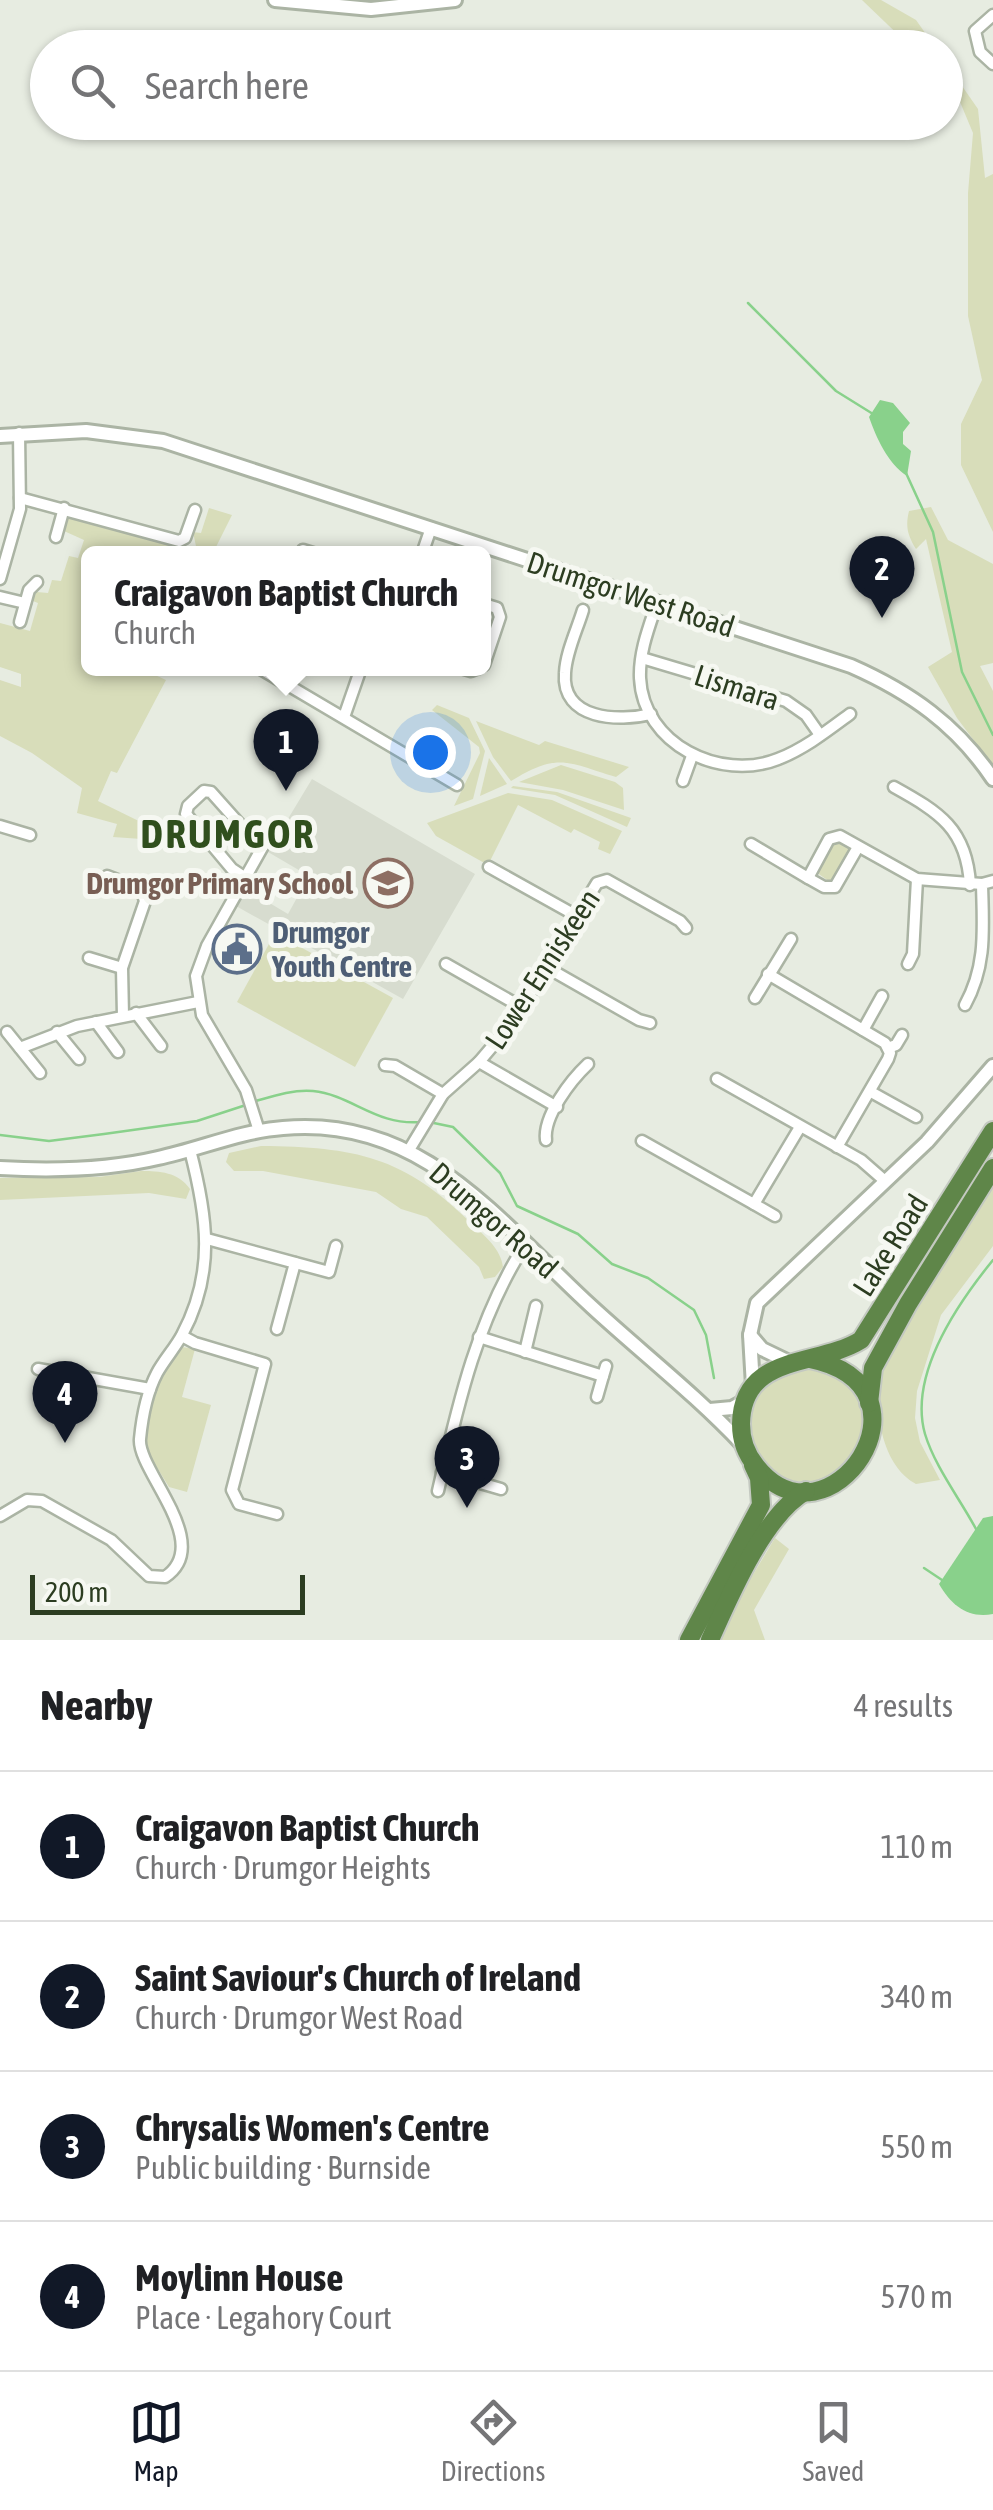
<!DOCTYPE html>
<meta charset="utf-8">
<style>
:root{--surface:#fff;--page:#f2f2f2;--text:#202124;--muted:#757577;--line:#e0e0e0;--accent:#111827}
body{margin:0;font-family:"Asap Condensed",sans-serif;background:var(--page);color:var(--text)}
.scale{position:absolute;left:30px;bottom:25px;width:275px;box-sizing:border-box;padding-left:10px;border:5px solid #2c3d21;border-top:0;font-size:28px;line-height:35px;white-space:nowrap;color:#2c3d21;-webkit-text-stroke:8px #f6f8f2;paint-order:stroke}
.you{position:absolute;left:430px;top:752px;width:35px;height:35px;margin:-25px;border:8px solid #fff;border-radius:50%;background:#1a73e8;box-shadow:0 0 0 15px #1a73e833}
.badge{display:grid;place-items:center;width:65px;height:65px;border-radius:50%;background:var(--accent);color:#fff;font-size:32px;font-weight:700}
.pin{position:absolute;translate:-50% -82px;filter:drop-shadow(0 2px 5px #0008)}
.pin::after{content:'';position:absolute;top:52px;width:35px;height:30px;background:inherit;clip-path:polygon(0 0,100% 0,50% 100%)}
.popup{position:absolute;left:81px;top:546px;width:410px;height:130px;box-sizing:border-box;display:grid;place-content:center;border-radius:15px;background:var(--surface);filter:drop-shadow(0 2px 8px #0005);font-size:32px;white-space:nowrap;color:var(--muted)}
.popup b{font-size:38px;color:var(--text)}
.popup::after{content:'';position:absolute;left:50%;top:100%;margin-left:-20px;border:20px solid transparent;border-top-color:var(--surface)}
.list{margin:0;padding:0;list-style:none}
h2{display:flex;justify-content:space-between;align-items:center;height:130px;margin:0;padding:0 40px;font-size:42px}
h2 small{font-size:32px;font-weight:400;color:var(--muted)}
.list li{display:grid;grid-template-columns:65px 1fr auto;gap:30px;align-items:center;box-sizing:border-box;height:150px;padding:0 40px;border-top:2px solid var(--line)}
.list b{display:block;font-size:38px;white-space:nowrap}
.list p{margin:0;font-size:32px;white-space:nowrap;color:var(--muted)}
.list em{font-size:32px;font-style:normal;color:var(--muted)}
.icon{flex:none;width:55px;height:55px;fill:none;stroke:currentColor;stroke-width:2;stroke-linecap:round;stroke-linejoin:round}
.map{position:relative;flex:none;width:993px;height:1640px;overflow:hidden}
.search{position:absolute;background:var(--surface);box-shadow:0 2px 8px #0004;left:30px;right:30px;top:30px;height:110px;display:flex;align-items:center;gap:25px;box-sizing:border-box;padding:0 35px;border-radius:55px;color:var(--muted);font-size:38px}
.sheet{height:730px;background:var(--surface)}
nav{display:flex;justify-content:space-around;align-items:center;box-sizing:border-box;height:140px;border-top:2px solid var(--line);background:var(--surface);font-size:28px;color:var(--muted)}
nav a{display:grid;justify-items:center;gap:5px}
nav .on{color:var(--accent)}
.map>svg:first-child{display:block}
.built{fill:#d7dccf}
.green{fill:#d8ddba}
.water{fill:#89d18b}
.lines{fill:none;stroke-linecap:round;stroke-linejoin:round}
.stream{stroke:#89d18b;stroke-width:2.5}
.minor-casing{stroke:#abb4a4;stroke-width:15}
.tertiary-casing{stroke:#abb4a4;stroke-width:18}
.trunk-casing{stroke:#c4c9c1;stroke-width:22}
.minor{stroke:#fff;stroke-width:10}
.tertiary{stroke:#fff;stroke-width:12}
.trunk{stroke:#5f8649;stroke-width:18}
.labels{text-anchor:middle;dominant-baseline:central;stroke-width:10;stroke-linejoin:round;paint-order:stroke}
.street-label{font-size:30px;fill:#2c3d21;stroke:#f6f8f2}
.education-label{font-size:30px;font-weight:bold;fill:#785e54;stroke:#f6f8f2;text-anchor:end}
.service-label{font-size:30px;font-weight:bold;fill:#4e5e75;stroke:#f6f8f2;text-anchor:start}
.district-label{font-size:40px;font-weight:bold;letter-spacing:2.5px;fill:#304f1d;stroke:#f6f8f2}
</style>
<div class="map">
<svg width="993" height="1640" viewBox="0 0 993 1640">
<rect width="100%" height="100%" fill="#e7ece1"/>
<!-- built -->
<polygon class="built" points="312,779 475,874 403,999 236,906 246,889 288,914 309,876 268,852"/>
<!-- green -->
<g class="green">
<polygon points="862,0 881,0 916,20 935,47 911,47"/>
<polygon points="946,63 978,109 985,178 993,174 993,532 961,465 961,424 982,380 968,316 968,193 973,133 958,97 946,85"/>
<path d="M931,507L948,540L993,564V663L980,666L993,691V766L957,718L928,667L952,652L926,539L916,549C908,536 905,527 909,511Z"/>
<polygon points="209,508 232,515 213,553 89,554 89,668 142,669 166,680 117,773 111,771 98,801 155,829 166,821 156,840 113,837 117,824 77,813 82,788 32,753 0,736 0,680 21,687 21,674 0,667 0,623 30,631 38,603 33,601 33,596 37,592 48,593 52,580 61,581 69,556 78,558 84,540 64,531 64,520 70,515 197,551 193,532 201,533"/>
<polygon points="437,705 469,718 485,751 473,799 454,806 480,753 479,747 432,710"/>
<path d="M476,721L539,745L545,741L629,767L616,777C567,762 558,752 511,781L493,757Z"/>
<polygon points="489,758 507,784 480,796"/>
<polygon points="561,765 615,782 623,788 624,810 563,790 519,782"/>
<polygon points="513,786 557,792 631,818 627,827 555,795 511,788"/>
<polygon points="508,793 552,800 622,831 610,854 598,849 600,842 574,829 571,833 518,805 488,865 436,836 427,823"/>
<polygon points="833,841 849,847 850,851 830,882 816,872"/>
<polygon points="275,933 393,998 355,1067 237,1002"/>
<path d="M261,1146C355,1147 404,1156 472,1224C485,1236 501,1249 503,1267L495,1277L484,1279L479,1267L427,1217L401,1209L376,1192L263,1171H234L226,1162L229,1153Z"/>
<path d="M141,1171C160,1171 178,1172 190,1189L186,1199L149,1193L0,1200V1178L99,1177Z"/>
<path d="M993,1183V1246L941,1315L917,1391L915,1418L920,1442L940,1480L916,1484C881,1465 875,1411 878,1375Z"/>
<path d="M182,1347L195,1349L182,1397L211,1405L187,1492L169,1487L145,1448C148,1414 158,1372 182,1347Z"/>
<circle cx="806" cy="1425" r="57"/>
<polygon points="775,1538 789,1549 754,1610 765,1640 721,1640 731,1611"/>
</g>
<!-- water -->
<g class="water">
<path d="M880,400L893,403L910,423L903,432V444L911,451L907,476C888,464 876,437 869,417Z"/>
<path d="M993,1516V1614C968,1619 951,1605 939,1584L983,1518Z"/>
</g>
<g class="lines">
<!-- stream -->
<g class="stream">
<polyline points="748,303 836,391 873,414"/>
<polyline points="906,473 933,532 962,672 993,735"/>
<path d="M256,1101C273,1096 295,1089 313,1091C352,1095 376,1126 421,1122"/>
<polyline points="429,1122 453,1127 500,1173 517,1206 578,1234 612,1264 648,1278 694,1310 706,1335 714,1378"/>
<polyline points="0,1135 49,1141 104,1134 197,1121 249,1104"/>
<path d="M976,1529C960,1499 935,1467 925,1434C908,1374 958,1303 993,1260"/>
<polyline points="924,1568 942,1580"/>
</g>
<!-- minor casing -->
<g class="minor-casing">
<g id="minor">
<polyline points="993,15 975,31 980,52 993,64"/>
<polyline points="20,498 179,541 185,538 195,510"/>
<polyline points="56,537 64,508"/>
<polyline points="303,550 316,554"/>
<polyline points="422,554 431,528"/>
<polyline points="0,579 20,509 19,433"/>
<polyline points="0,597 25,603"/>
<path d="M657,603C649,627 639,652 640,678C643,744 720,782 778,759C804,749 827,731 850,714"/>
<polyline points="484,604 497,608 500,617 484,665"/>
<path d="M583,610C577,630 566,652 565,673C561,720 619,722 651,714"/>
<polyline points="20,622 29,590 37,582"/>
<polyline points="642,658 786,701 806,715 820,735"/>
<polyline points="259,668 457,785"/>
<polyline points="461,668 471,671 479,668"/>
<polyline points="344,717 361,668"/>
<polyline points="683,781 692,756"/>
<path d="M894,787C939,812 967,829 970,885"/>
<polyline points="0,826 30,835"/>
<polyline points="751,844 808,878 829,839 840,836 917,879 982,884"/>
<polyline points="489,867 575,915"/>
<polyline points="107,876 141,889 145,901 122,968 123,1016"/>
<polyline points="244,877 232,869 186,814 188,806 204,791 211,792 261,848"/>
<polyline points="808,878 824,887 835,887 858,847"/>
<polyline points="89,958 122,968"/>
<polyline points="446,964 523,1008"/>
<polyline points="908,964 913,954 917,879"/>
<polyline points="546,967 639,1020 650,1023"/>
<polyline points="768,974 885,1043 890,1053 888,1059 837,1147"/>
<polyline points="755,998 791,939"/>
<path d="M965,1005C987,965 983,928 982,884L993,881"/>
<polyline points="136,1013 161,1046"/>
<polyline points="96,1022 118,1052"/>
<polyline points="863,1030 882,996"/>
<polyline points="7,1032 40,1073"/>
<polyline points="57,1032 79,1059"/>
<polyline points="20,1048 77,1026 198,1002"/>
<polyline points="888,1048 896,1045 902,1035"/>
<polyline points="479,1062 557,1107"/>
<polyline points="385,1065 395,1066 443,1094"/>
<polyline points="717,1079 861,1160 885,1181"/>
<polyline points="871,1092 916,1117"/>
<polyline points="259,1131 246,1090 202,1015 196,976 207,946 272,830"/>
<path d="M546,1140C543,1116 571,1080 588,1064"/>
<polyline points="642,1141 754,1204 800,1127"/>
<polyline points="409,1150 443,1094 479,1062 513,1022 597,883 607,880 680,921 686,928"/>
<polyline points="754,1204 775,1216"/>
<polyline points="207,1239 329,1272 336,1246"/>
<polyline points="277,1329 295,1263"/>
<polyline points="182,1336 195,1343 265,1364 232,1490 239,1504 277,1514"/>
<polyline points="479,1337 603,1376 606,1366"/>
<polyline points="525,1352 536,1306"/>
<polyline points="38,1369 150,1389"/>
<polyline points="597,1397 603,1376"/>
<polyline points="442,1472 501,1489"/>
<path d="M438,1491C458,1404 477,1319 526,1243"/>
<path d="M0,1516L27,1500L42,1501L111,1540L149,1576L165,1577C215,1544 137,1470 140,1439C142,1418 147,1392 157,1373C164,1360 175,1348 182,1335C216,1272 207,1215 190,1150"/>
</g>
</g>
<!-- tertiary casing -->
<g class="tertiary-casing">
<g id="tertiary">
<polyline points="275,0 371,9 455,0"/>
<path d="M0,436L86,431L163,441L851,666C910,692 957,725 993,779"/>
<path d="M0,1168C52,1171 107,1170 158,1158C200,1149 241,1131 283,1128C423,1115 500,1223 592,1307C642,1353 696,1395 743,1445"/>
<polyline points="750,1335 762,1349 789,1362"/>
<polyline points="753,1386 750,1335 757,1303 927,1142 993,1066"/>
<polyline points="710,1410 732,1408 745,1401"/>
</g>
</g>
<!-- trunk casing -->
<g class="trunk-casing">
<g id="trunk">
<path d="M810,1359C946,1387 828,1557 756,1466C746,1454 741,1440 741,1424C742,1353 818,1367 861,1340L993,1131"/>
<polyline points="869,1403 873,1368 908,1304 993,1168"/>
<polyline points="689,1640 761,1505 759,1478 753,1465"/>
<path d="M710,1640C730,1595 764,1515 806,1491"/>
</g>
</g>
<!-- minor -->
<use href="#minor" class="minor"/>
<!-- tertiary -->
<use href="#tertiary" class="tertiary"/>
<!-- trunk -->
<use href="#trunk" class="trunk"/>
</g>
<!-- icons -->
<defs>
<g id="school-ring" transform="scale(2.5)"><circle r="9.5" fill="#f6f8f2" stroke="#8d6e63" stroke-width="1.5"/><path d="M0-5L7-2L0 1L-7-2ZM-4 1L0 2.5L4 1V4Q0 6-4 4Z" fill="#8d6e63"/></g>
<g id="civic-ring" transform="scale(2.5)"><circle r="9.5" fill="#f6f8f2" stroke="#5c6f8a" stroke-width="1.5"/><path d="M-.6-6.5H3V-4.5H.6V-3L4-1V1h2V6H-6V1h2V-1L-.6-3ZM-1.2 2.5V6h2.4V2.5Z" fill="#5c6f8a"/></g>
</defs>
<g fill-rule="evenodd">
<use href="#school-ring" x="388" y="883"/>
<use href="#civic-ring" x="237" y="949"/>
</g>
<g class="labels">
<!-- street labels -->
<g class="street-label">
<text transform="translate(631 594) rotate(18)">Drumgor West Road</text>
<text transform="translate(737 687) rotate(18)">Lismara</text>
<text transform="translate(542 969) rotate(-57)">Lower Enniskeen</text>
<text transform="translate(494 1220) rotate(41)">Drumgor Road</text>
<text transform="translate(890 1245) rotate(-58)">Lake Road</text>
</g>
<!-- education labels -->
<g class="education-label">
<text x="353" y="883">Drumgor Primary School</text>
</g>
<!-- service labels -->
<g class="service-label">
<text x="272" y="932">Drumgor<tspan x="272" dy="34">Youth Centre</tspan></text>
</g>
<!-- district labels -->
<g class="district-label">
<text x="228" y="833">DRUMGOR</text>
</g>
</g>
</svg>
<div class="scale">200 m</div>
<div class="you"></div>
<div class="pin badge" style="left:286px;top:791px">1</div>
<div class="popup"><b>Craigavon Baptist Church</b>Church</div>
<div class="pin badge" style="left:882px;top:618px">2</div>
<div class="pin badge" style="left:467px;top:1508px">3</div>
<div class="pin badge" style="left:65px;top:1443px">4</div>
<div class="search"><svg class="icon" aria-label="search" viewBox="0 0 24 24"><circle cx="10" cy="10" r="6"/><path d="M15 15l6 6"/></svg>Search here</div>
</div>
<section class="sheet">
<h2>Nearby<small>4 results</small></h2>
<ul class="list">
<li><span class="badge">1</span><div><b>Craigavon Baptist Church</b><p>Church · Drumgor Heights</p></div><em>110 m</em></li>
<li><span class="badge">2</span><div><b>Saint Saviour's Church of Ireland</b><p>Church · Drumgor West Road</p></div><em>340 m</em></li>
<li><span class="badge">3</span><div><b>Chrysalis Women's Centre</b><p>Public building · Burnside</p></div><em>550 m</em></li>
<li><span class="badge">4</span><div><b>Moylinn House</b><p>Place · Legahory Court</p></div><em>570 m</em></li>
</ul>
</section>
<nav>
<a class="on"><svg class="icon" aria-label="map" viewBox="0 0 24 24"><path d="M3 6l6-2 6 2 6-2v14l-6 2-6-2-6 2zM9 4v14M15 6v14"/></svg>Map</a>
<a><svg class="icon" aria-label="directions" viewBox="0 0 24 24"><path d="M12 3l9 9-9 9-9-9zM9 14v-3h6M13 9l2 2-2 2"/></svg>Directions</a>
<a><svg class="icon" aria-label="saved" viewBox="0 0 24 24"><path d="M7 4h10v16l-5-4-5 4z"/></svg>Saved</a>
</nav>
